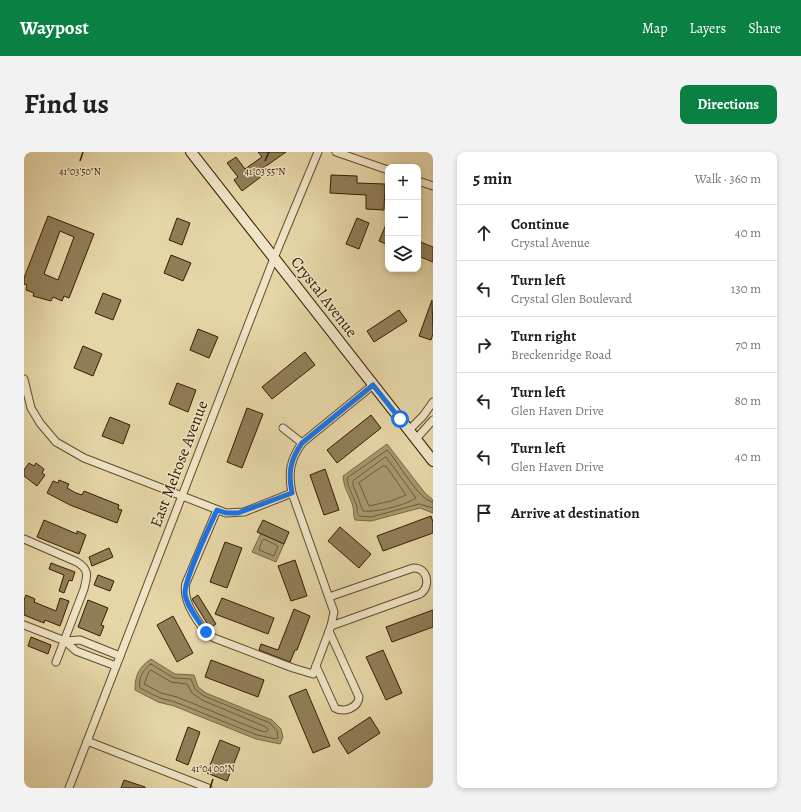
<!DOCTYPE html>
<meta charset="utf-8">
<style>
:root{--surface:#fff;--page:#f2f2f2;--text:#202124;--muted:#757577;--line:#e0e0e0;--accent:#0b8043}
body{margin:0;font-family:Alegreya,serif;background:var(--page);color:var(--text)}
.controls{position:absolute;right:12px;top:12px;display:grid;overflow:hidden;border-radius:8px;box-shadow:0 2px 6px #0003}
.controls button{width:36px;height:36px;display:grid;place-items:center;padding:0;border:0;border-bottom:1px solid var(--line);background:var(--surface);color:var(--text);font:20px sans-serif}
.stop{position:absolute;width:12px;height:12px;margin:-9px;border:3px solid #1a73e8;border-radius:50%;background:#fff}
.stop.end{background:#1a73e8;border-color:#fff;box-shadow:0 1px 4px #0008}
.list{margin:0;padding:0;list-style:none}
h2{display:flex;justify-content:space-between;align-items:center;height:52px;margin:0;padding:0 16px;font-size:17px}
h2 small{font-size:13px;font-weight:400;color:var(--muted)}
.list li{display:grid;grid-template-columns:26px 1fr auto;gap:12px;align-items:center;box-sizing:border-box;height:56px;padding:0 16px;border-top:1px solid var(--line)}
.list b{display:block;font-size:15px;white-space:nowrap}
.list p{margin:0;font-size:13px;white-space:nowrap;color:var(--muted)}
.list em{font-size:13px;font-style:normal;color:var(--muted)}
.icon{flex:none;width:22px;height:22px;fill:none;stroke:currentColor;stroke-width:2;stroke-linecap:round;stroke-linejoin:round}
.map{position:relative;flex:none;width:409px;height:636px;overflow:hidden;border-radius:8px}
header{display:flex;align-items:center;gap:24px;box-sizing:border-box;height:56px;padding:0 20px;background:var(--accent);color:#fff}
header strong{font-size:19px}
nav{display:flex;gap:22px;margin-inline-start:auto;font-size:14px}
.intro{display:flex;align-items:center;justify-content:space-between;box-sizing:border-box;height:96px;padding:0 24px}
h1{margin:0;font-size:28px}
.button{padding:10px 18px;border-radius:8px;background:var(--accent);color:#fff;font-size:14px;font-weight:700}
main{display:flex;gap:24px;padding:0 24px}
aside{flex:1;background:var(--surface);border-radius:8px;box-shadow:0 2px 6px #0003}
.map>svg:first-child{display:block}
.water{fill:#a9976e;stroke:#7a6642}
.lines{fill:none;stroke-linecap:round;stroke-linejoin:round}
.shore{stroke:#6e5a37;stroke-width:1}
.building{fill:#917d57;stroke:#341d00;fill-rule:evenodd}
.street-casing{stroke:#604b2a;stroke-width:9}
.secondary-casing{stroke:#341d00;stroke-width:12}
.street{stroke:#efe4c6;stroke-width:7}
.secondary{stroke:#efe4c6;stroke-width:10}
.route{stroke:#1a73e8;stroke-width:5}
.ticks{fill:none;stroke:#341d00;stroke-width:1.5}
.labels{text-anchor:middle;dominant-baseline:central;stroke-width:3;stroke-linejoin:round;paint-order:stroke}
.street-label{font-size:16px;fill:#341d00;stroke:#efe4c6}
.ticks-label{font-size:10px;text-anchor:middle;fill:#341d00;stroke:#efe4c6;stroke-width:3;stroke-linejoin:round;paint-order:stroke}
</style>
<header>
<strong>Waypost</strong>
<nav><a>Map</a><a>Layers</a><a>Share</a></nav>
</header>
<div class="intro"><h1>Find us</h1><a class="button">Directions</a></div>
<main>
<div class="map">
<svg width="409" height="636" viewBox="0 0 409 636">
<rect width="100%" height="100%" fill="#e6d6a7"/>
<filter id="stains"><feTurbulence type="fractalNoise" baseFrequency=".005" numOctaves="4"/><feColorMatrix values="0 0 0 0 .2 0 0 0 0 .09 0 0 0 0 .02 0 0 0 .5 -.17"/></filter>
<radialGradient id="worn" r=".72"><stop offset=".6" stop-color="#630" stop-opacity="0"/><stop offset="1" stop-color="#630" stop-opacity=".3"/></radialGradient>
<!-- water -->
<g class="water">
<path d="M363,292L401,341L409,348V361L396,356L347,369L331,368C329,363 330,360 329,355C326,343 320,338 319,324Z"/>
<polygon points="237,381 260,392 252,410 228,400"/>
<path d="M127,507L151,522L170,523L174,535L182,541L248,568L257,577L259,585L256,592L232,587L150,554L134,550L111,538C111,523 115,515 127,507Z"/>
</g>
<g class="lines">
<!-- shore -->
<g class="shore">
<path d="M362,305L392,346C382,353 351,361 339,359L329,333V329Z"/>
<polygon points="359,314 362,314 382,343 367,349 345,354 335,331"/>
<path d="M409,350C395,349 374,309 363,298L323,326C324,337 330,345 333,355C334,359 332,360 335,364L347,365L395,352L409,356"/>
<polygon points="240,387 254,394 250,404 235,398 238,389"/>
<path d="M127,512L150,526L167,527L171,537L180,544L246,571L253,579L254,586L252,587L233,583L151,550L136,546L116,536C114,527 119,517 127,512Z"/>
<polygon points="127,518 147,530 163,532 168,541 178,548 242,575 244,578 242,580 234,578 153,545 137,541 120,532 125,520"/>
</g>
</g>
<!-- building -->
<g class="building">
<polygon points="234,0 262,0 235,19 238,24 218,39 210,28 214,25 203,11 212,5 221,17 238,5"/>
<polygon points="307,23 333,24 333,31 361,32 360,58 342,57 342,43 306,41"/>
<path d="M24,64L70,82L45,146L40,144L38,149L29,145L27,149L9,144L10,141L2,138L3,133L0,132V126ZM36,79L50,85L34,128L20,122Z"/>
<polygon points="153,66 166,71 158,93 145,88"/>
<polygon points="333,66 345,71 335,97 322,92"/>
<polygon points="364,68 364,93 355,89"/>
<polygon points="394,89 409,95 409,110 394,104"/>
<polygon points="147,103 167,111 159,129 140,121"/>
<polygon points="79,141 97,148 89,168 71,161"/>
<polygon points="408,148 409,182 407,188 395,184"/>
<polygon points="375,158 383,169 350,190 343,179"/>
<polygon points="174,177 194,185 185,206 166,198"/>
<polygon points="59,194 78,202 69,224 50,216"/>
<polygon points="281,200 291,213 248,247 238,235"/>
<polygon points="153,231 172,238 164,260 145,252"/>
<polygon points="223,256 239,262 218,316 203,310"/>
<polygon points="347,263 357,276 313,311 303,298"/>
<polygon points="86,265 106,273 99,292 78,284"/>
<polygon points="5,311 10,314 12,311 20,317 18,321 21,323 13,334 0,324 0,318"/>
<polygon points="301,317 315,358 300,363 286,323"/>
<polygon points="35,328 45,332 43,336 52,341 58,343 60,339 95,353 94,357 98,358 93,371 46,353 23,341 29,329 34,331"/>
<polygon points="407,364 409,370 409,381 359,399 353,384"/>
<polygon points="20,368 53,382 53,379 62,383 55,402 13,385"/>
<polygon points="239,368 265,380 260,392 233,380"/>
<polygon points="316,375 347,402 335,416 304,389"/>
<polygon points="201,390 218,396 203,436 186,430"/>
<polygon points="85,396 89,405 68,414 65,405"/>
<polygon points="271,408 283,444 267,449 254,414"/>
<polygon points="27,411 51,420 48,429 45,428 40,441 35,439 40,423 25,417"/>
<polygon points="74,423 90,429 86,439 70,433"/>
<polygon points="2,443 11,447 10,450 32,459 36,446 45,449 36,474 21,468 20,471 0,463 0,448"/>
<polygon points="174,443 192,472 186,476 168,447"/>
<polygon points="198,446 250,466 244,482 191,462"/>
<polygon points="64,448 84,456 77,473 80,474 76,484 54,475"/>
<polygon points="270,457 286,464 273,498 271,498 266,510 235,498 237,492 254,498"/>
<polygon points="409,458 409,475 368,490 362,475"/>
<polygon points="149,464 169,501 153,510 133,473"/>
<polygon points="7,485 27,493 24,502 4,494"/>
<polygon points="359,498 378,541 362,548 342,505"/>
<polygon points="187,508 240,528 234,545 181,525"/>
<polygon points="282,537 306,594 289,601 265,544"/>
<polygon points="346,565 356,581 324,602 314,586"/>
<polygon points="164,575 176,580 164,613 152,608"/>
<polygon points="196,588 216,596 203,629 183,621"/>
<polygon points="100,628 121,635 121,636 97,636"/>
</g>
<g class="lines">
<!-- street casing -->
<g class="street-casing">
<g id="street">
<polyline points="312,0 364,18"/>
<polyline points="394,29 409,34"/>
<polyline points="0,227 7,256 16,271 32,290 60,306 202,361 220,360 268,341"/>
<polyline points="259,276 278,291"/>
<polyline points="385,278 399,264 409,250"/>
<polyline points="392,287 409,268"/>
<path d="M193,358L162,431C161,435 161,439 162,444C164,456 179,480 190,486L269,516L289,522L307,474L310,460L268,341C264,321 266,308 278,291L349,233"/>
<path d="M0,387L53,410C66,418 63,424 60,437L32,510"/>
<path d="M305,445L389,416C403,415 408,434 396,442L307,474"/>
<polyline points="0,473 41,489 56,488 96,504"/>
<polyline points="41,489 52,499 92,514"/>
<path d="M292,514L311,556C320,561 334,556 335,545L305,479"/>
<polyline points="63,589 184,636"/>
<polyline points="45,636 250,106 294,0"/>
</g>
</g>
<!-- secondary casing -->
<g class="secondary-casing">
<polyline id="secondary" points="167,0 409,309"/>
</g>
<!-- street -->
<use href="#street" class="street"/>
<!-- secondary -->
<use href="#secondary" class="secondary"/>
</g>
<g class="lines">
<!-- route -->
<path class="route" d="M182,480C175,469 163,455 161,442C160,427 186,374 193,358L202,361H214L268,341C264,321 266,308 278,291L349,233L376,267"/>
</g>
<!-- ticks -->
<path class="ticks" d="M56,9L59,0M241,9L245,0M186,636L189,627"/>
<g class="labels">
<!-- street labels -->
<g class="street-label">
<text transform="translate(300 145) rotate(52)">Crystal Avenue</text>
<text transform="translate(155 312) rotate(-69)">East Melrose Avenue</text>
</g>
</g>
<g class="ticks-label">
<text x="56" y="23">41°03'50"N</text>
<text x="241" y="23">41°03'55"N</text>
<text x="189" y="620">41°04'00"N</text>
</g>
<rect width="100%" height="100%" filter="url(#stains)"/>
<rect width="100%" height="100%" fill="url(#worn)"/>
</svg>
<div class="controls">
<button>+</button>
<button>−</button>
<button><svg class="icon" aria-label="layers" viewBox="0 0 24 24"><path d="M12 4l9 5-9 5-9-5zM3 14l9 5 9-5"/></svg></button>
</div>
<div class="stop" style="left:376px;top:267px"></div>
<div class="stop end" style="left:182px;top:480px"></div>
</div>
<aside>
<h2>5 min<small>Walk · 360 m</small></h2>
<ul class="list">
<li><svg class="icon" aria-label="ahead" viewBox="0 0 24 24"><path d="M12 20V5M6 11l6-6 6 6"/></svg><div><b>Continue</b><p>Crystal Avenue</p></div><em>40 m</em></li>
<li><svg class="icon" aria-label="left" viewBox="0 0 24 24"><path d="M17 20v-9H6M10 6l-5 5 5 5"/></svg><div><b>Turn left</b><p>Crystal Glen Boulevard</p></div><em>130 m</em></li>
<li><svg class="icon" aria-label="right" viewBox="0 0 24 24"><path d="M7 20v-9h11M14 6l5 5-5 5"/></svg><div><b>Turn right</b><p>Breckenridge Road</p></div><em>70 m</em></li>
<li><svg class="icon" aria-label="left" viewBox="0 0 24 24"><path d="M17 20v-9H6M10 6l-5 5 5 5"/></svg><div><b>Turn left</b><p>Glen Haven Drive</p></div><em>80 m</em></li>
<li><svg class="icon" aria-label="left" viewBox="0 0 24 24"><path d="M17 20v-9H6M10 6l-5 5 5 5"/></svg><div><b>Turn left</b><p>Glen Haven Drive</p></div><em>40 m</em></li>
<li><svg class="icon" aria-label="arrive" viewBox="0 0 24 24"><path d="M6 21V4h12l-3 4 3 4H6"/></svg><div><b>Arrive at destination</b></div></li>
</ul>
</aside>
</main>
